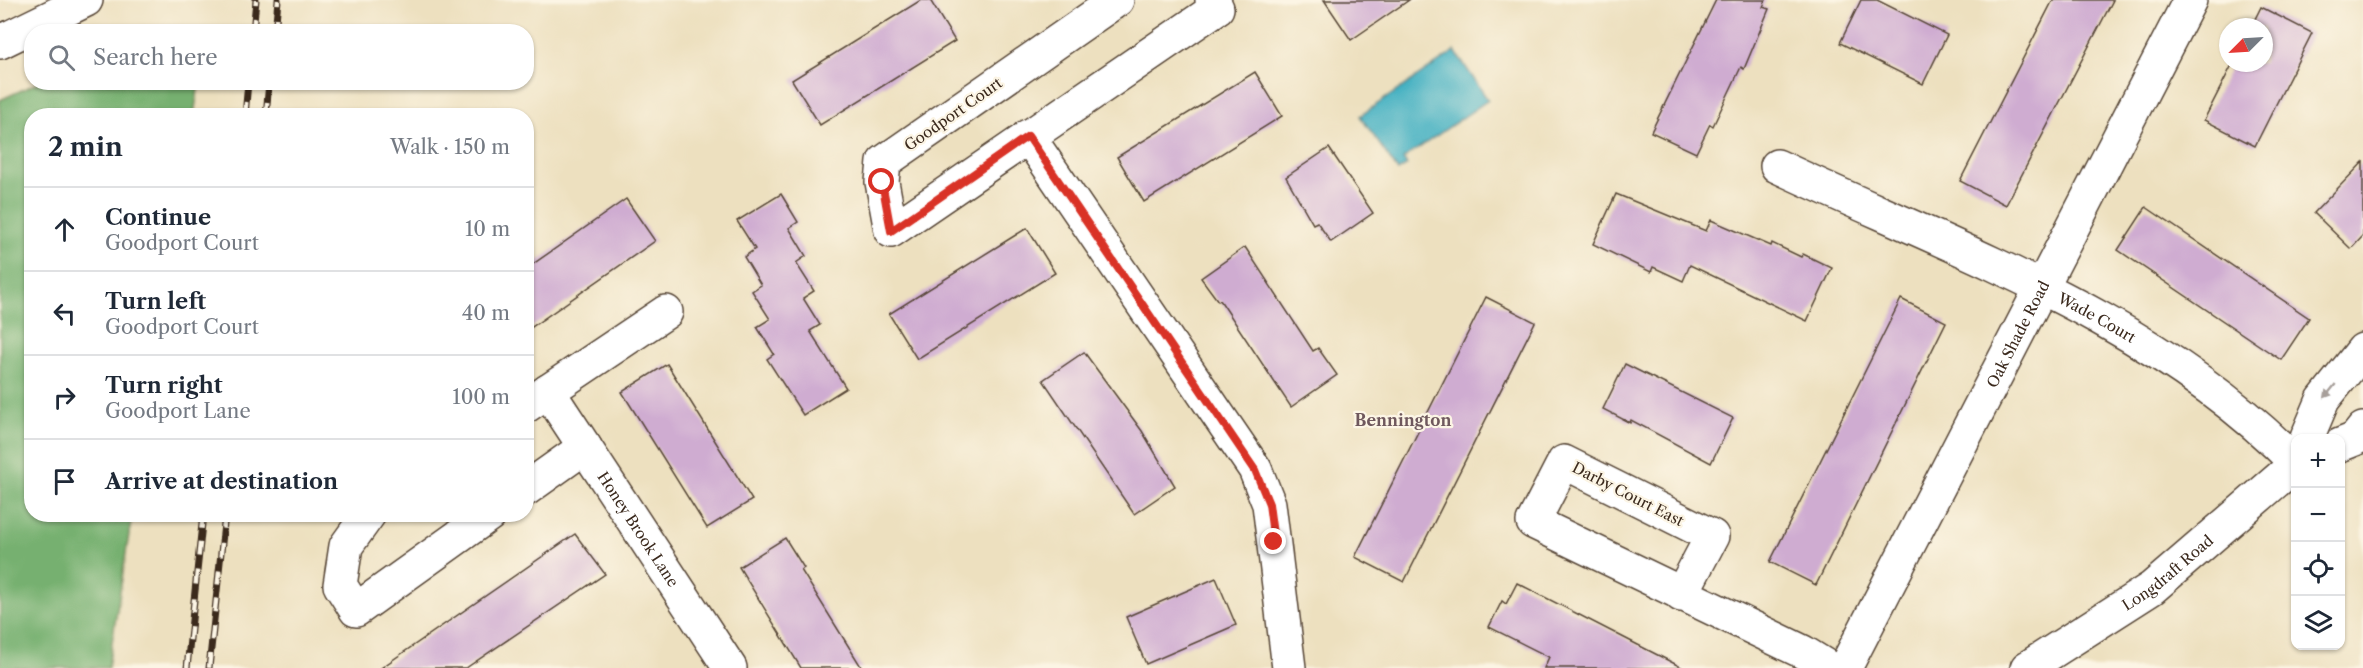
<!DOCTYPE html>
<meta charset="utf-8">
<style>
:root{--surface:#fff;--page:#f6f6f7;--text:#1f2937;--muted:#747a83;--line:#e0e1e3}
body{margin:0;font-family:"Libre Caslon Text",serif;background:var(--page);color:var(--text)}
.controls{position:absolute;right:18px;bottom:18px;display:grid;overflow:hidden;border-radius:12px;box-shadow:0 2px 4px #0004}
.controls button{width:54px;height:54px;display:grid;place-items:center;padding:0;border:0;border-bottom:2px solid var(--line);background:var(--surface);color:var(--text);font:30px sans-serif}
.compass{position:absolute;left:2219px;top:18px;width:54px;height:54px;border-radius:50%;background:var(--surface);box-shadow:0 2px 4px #0004;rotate:246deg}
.stop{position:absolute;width:18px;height:18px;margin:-14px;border:4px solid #d93025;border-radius:50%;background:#fff}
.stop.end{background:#d93025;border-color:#fff;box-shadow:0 2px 6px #0008}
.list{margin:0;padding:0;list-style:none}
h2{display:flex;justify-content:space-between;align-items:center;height:78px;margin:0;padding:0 24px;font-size:26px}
h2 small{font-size:20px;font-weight:400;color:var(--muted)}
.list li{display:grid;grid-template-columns:39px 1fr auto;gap:18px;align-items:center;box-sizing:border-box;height:84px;padding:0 24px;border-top:2px solid var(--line)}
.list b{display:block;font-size:22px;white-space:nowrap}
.list p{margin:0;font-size:20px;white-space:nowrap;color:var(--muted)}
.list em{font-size:20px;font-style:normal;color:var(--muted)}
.icon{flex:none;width:33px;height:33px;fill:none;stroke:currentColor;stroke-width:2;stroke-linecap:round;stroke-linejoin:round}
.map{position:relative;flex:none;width:2363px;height:668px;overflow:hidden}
.search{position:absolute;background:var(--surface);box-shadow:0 2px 4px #0004;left:24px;top:24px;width:510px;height:66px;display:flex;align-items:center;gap:15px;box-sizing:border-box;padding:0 21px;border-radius:24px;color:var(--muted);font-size:22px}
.panel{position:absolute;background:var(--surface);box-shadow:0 2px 4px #0004;left:24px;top:108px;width:510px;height:414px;border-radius:24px}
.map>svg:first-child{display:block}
.forest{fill:#76b06f;stroke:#586d46;stroke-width:1.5}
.water{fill:#45b1c2;stroke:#406e70;stroke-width:1.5}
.building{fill:#cfacd1}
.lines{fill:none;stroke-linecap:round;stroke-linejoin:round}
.street-casing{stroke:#564536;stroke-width:36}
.street{stroke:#fff;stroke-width:33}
.rail-casing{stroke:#3b2a1e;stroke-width:7}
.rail{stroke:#fcf5e5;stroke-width:4.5;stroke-dasharray:14;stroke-linecap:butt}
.oneway{fill:#a79f9a}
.route{stroke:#d93025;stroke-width:8}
.labels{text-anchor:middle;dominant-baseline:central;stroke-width:4.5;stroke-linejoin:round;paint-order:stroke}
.street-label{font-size:15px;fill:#3b2a1e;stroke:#fcf5e5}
.neighbourhood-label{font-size:16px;font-weight:bold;fill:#6f585d;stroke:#fcf5e5}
</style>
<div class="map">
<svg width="2363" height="668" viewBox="0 0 2363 668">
<rect width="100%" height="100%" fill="#fcf5e5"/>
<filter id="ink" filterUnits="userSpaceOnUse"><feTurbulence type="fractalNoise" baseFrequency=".0167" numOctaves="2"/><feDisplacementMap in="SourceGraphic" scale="12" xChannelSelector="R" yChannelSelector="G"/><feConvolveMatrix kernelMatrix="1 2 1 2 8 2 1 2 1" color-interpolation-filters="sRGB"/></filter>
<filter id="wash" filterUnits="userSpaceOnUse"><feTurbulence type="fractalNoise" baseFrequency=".008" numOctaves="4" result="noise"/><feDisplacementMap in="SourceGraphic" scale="24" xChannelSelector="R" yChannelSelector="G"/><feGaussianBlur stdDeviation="1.35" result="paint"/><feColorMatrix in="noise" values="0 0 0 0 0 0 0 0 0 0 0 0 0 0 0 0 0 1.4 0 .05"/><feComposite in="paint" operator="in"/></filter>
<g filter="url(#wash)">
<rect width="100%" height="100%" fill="#ede0bf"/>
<!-- forest -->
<polygon class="forest" points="39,82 199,83 194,115 32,116 32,514 132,515 108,668 0,668 0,100"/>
<!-- water -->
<polygon class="water" points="1455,51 1488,100 1403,159 1407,165 1398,171 1360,116"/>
<g id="blocks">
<!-- building -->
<g class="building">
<polygon points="921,0 930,0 955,41 820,125 792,80"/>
<polygon points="1324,0 1409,0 1351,40"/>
<polygon points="1716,0 1766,0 1763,7 1769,9 1744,69 1741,67 1713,126 1710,124 1696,153 1651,132"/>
<polygon points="1861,0 1877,0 1947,35 1923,84 1840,43"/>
<polygon points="2053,0 2113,0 2006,205 1960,181"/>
<polygon points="2261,7 2312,33 2255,146 2204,120 2233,63 2264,63 2264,27 2251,27"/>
<polygon points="1255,72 1282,116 1144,202 1117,157"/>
<polygon points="1329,148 1373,213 1331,242 1317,222 1313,224 1286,177"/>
<polygon points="2363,162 2363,236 2351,249 2314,213"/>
<polygon points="781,194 798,222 789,228 806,256 796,263 814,291 803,298 820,325 810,331 846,388 803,415 767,359 774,354 757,327 770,319 752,291 761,285 744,257 755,249 737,221"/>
<polygon points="1616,194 1706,231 1711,220 1771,246 1772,243 1801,257 1803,254 1832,268 1807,321 1690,265 1683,281 1653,267 1651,272 1593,244"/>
<polygon points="626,199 655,241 526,331 526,269"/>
<polygon points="2146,207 2309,318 2281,360 2118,250"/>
<polygon points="1027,228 1055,273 917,359 889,314"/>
<polygon points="1245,247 1313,351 1318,348 1337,375 1291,407 1220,300 1218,301 1201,278"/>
<polygon points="1486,297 1535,322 1404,582 1355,557"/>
<polygon points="1901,299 1946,322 1816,585 1770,562"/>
<polygon points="1084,352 1142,431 1175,486 1134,514 1043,380"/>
<polygon points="667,364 752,500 707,528 622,392"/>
<polygon points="1625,364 1733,418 1711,463 1631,420 1630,423 1603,409"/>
<polygon points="575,534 605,574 466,668 381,668"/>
<polygon points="785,538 804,568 801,570 862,668 801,668 739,567"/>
<polygon points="1216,578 1236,625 1146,664 1126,617"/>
<polygon points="1517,583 1638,645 1683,668 1544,668 1549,657 1489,627 1502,601 1506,604"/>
</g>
</g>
</g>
<g filter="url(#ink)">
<use href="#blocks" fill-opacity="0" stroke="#564536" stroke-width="1.5"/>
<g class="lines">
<!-- street casing -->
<g class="street-casing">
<g id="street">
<polyline points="1117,0 884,162 882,182 891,231 1217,8 1212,0"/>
<polyline points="0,42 86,0"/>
<polyline points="1028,136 1255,469 1269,504 1289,668"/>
<path id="s1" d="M1777,166C1956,250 2155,319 2296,463"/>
<path id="s2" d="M548,391L730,668"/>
<polyline points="526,406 666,312"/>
<polyline points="2307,438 2323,400 2363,350"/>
<polyline points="2340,445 2355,439 2363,429"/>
<polyline points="526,489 585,447"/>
<polyline points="369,514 346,546 340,585 356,610 490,514"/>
<polyline points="1681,595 1712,536 1564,462 1533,522 1803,652 1829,668"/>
<path id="s3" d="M1845,668L2190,0"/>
<path id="s4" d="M2027,668L2152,588L2296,464"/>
</g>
</g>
<!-- street -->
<use href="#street" class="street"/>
<!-- rail casing -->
<g class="rail-casing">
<g id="rail">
<polyline points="253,32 256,0"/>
<polyline points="275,32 278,0"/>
<polyline points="245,116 248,82"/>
<polyline points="266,116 269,82"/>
<polyline points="187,668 203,514"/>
<polyline points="209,668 225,514"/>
</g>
</g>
<!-- rail -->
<use href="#rail" class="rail"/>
</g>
<!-- one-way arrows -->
<defs><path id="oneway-solid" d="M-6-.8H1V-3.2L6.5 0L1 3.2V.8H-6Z" transform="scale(1.5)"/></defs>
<use class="oneway" href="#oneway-solid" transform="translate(2330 391) rotate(129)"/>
</g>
<g class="lines" filter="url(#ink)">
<!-- route -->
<polyline class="route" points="882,182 891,231 1028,136 1255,470 1269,504 1274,542"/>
</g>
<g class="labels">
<!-- street labels -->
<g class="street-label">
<text transform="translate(953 114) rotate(-35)">Goodport Court</text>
<text stroke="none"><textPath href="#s1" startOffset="354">Wade Court</textPath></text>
<text stroke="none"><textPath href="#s3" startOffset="376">Oak Shade Road</textPath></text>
<text transform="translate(1628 494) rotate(27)">Darby Court East</text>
<text stroke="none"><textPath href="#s2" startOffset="165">Honey Brook Lane</textPath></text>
<text stroke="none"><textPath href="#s4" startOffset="170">Longdraft Road</textPath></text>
</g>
<!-- neighbourhood labels -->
<g class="neighbourhood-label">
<text x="1403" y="420">Bennington</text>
</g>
</g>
</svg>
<div class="controls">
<button>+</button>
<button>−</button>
<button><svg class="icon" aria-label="locate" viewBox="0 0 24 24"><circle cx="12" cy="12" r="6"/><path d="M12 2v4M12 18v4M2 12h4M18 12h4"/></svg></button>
<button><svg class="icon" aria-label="layers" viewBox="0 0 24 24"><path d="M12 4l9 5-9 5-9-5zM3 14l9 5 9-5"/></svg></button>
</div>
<svg class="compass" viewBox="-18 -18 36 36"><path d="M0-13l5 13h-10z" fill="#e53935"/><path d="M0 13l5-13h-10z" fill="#747a83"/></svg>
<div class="stop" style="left:882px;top:182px"></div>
<div class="stop end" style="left:1274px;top:542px"></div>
<div class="search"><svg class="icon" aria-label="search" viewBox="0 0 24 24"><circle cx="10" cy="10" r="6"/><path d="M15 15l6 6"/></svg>Search here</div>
<section class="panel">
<h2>2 min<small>Walk · 150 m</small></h2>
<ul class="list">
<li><svg class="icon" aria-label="ahead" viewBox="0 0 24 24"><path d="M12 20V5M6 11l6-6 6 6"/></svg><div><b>Continue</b><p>Goodport Court</p></div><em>10 m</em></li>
<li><svg class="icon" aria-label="left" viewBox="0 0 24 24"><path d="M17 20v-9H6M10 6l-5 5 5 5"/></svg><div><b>Turn left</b><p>Goodport Court</p></div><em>40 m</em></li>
<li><svg class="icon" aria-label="right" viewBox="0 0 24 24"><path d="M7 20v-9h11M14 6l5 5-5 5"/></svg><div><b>Turn right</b><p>Goodport Lane</p></div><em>100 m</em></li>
<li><svg class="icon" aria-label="arrive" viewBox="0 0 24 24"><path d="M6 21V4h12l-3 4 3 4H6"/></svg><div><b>Arrive at destination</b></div></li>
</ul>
</section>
</div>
